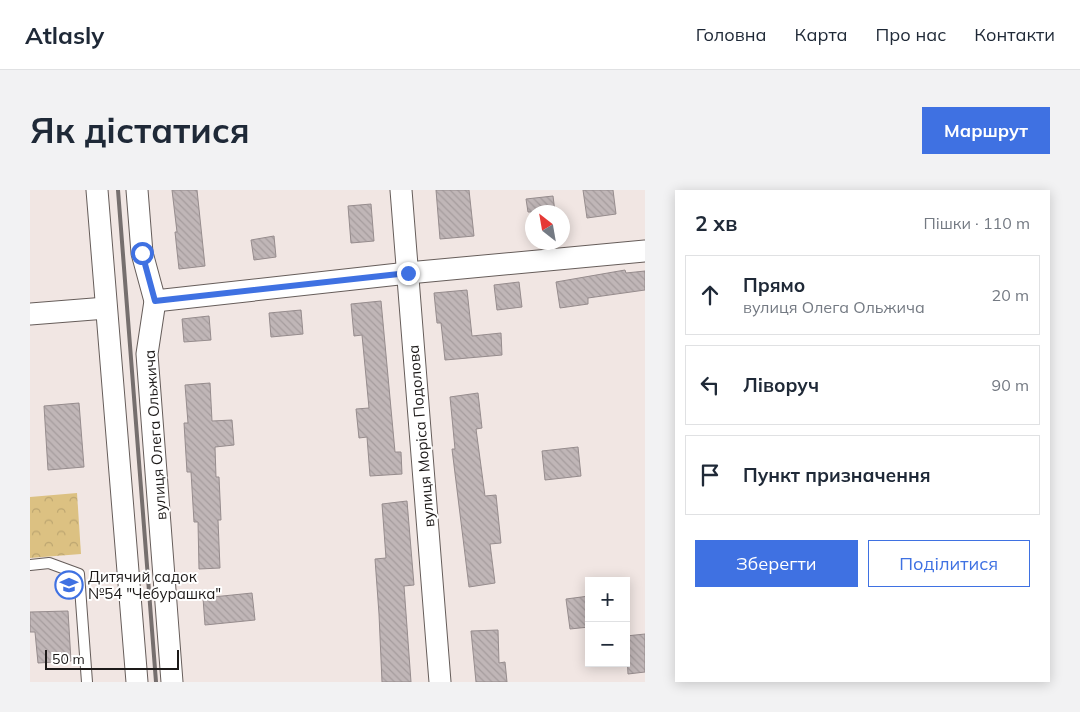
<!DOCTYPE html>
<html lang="uk">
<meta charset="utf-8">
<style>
:root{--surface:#fff;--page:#f2f2f3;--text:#1f2937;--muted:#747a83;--line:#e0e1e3;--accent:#3f71e2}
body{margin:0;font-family:Mulish,sans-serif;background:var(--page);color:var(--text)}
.controls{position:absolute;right:15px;bottom:15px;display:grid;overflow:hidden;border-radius:0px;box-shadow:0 2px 12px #0003}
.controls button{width:45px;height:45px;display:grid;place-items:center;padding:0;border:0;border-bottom:1px solid var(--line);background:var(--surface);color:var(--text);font:25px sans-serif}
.compass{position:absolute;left:495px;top:15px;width:45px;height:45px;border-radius:50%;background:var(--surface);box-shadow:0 2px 12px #0003;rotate:329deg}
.scale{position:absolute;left:15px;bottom:12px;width:134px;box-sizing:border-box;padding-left:5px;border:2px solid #1d1a19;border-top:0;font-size:14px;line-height:18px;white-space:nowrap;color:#1d1a19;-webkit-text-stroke:4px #fff;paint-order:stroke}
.stop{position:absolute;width:15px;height:15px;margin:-11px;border:4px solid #3f71e2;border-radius:50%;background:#fff}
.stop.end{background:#3f71e2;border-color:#fff;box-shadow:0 1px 5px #0008}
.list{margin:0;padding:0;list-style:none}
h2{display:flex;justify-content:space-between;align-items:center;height:65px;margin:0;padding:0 20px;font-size:21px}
h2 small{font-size:16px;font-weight:400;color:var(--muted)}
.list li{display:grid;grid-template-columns:32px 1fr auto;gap:15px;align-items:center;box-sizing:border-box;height:80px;margin:0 10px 10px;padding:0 10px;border:1px solid var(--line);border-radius:0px}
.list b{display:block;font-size:19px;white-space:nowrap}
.list p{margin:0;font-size:16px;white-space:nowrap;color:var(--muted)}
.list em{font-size:16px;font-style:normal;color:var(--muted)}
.actions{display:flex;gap:10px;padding:15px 20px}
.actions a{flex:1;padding:11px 0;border:1px solid var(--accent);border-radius:0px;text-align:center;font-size:18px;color:var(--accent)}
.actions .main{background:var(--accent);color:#fff}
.icon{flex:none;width:28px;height:28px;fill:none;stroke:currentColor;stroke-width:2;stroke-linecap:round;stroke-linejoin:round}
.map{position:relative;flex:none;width:615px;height:492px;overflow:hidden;border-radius:0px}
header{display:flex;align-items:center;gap:30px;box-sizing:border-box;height:70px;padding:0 25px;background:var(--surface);border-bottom:1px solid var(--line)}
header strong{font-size:24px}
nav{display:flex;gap:28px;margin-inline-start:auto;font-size:18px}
.intro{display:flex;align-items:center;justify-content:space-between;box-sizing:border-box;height:120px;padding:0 30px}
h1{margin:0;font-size:35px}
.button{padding:12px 22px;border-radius:0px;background:var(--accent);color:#fff;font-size:18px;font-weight:700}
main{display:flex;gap:30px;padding:0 30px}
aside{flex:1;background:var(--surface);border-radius:0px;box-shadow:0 2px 12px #0003}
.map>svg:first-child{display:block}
.park{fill:url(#park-crowns)}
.building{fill:url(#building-back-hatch);stroke:#968c8d}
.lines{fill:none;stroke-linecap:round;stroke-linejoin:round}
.lane-casing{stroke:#665d5a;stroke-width:12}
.street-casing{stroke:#665d5a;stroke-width:23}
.lane{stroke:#fff;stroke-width:10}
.street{stroke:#fff;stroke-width:21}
.rail{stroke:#766f6e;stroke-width:4}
.route{stroke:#3f71e2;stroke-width:6}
.labels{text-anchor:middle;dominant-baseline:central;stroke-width:4;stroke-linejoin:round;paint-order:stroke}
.street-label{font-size:15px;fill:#1d1a19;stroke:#fff}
.poi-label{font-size:15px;fill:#1d1a19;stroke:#fff;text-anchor:start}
</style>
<header>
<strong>Atlasly</strong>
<nav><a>Головна</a><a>Карта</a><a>Про нас</a><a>Контакти</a></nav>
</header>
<div class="intro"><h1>Як дістатися</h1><a class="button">Маршрут</a></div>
<main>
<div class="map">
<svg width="615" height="492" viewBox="0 0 615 492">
<defs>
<pattern id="park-crowns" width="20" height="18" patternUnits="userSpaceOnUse" patternTransform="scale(1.25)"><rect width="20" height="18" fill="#dcc182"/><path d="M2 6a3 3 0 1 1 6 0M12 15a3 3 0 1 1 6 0" fill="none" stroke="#bca570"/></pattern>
<pattern id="building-back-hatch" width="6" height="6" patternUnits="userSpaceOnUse" patternTransform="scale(1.25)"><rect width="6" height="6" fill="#c0b6b7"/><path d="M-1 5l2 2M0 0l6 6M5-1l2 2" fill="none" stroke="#a59c9d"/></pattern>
</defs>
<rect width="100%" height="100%" fill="#f1e6e3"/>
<!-- park -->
<polygon class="park" points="47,303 51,364 0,368 0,307"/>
<!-- building -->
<g class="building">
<polygon points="142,0 167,0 175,76 149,79 145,42 147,42"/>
<polygon points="406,0 439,0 444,46 410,49"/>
<polygon points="553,0 583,0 586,24 557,28"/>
<polygon points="523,6 525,22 498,22 496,9"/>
<polygon points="341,14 344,51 321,53 318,16"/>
<polygon points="244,46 246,67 224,70 221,50"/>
<polygon points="595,80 596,83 615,81 615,100 558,108 558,114 530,118 526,92"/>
<polygon points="489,92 492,117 467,120 464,95"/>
<polygon points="437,100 442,146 471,143 472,165 415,170 411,133 407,133 404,103"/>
<polygon points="351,111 365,262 371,262 372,284 340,286 337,247 329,248 326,219 339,218 332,145 324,146 321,114"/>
<polygon points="271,120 273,144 241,147 239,123"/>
<polygon points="179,126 181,150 154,152 152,129"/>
<polygon points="180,193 182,231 202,230 204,255 185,257 186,287 189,287 191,330 188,330 190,378 169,379 168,332 164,332 161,282 157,282 154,233 158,233 155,195"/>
<polygon points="448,203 452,238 446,239 455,306 466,305 471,353 460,354 465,393 439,397 422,259 425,259 420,207"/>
<polygon points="49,213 54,277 18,280 14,216"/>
<polygon points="548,257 551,286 515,290 512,261"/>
<polygon points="377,311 384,395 374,396 381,492 352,492 349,424 345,369 356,368 352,314"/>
<polygon points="222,403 225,430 175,435 173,408"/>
<polygon points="559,406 559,437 540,439 536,409"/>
<polygon points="38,421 41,471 8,473 5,442 0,442 0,422"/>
<polygon points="468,440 469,473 475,472 477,492 446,492 441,441"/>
<polygon points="615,444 615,482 598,484 596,446"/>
</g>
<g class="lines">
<!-- lane casing -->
<g class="lane-casing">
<polyline id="lane" points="0,375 19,373 49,384 57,492"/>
</g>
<!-- street casing -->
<g class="street-casing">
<g id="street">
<polyline points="67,0 107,492"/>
<polyline points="107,0 112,63 125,111 117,164 142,492"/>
<polyline points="371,0 410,492"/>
<polyline points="125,111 378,83 615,61"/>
<polyline points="0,124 76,118"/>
</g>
</g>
<!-- lane -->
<use href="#lane" class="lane"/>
<!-- street -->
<use href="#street" class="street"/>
<!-- rail -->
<polyline class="rail" points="88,0 126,492"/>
</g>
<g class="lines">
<!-- route -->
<polyline class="route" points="112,63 125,111 378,83"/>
</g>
<!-- icons -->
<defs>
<g id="school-ring" transform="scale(1.4375)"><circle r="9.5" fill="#fff" stroke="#3f71e2" stroke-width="1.5"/><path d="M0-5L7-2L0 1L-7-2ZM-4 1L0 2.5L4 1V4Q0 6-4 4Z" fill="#3f71e2"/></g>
</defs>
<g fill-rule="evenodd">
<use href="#school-ring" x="39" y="395"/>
</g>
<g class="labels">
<!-- street labels -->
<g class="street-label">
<text transform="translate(125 245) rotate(-94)">вулиця Олега Ольжича</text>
<text transform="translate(391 246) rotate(-95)">вулиця Моріса Подолова</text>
</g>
<!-- poi labels -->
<g class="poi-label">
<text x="58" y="386">Дитячий садок<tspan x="58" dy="17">№54 "Чебурашка"</tspan></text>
</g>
</g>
</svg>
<div class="controls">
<button>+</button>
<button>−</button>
</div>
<svg class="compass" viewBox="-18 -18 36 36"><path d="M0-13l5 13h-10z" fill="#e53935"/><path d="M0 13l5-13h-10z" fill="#747a83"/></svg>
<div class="scale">50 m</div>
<div class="stop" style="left:112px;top:63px"></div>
<div class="stop end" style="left:378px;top:83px"></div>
</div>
<aside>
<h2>2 хв<small>Пішки · 110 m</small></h2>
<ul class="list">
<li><svg class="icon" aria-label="ahead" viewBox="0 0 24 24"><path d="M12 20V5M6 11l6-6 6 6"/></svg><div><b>Прямо</b><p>вулиця Олега Ольжича</p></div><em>20 m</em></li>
<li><svg class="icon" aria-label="left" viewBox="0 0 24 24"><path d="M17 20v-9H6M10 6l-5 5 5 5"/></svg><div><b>Ліворуч</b></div><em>90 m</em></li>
<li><svg class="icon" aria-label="arrive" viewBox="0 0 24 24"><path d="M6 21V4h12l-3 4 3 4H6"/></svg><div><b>Пункт призначення</b></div></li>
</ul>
<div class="actions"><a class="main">Зберегти</a><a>Поділитися</a></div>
</aside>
</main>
